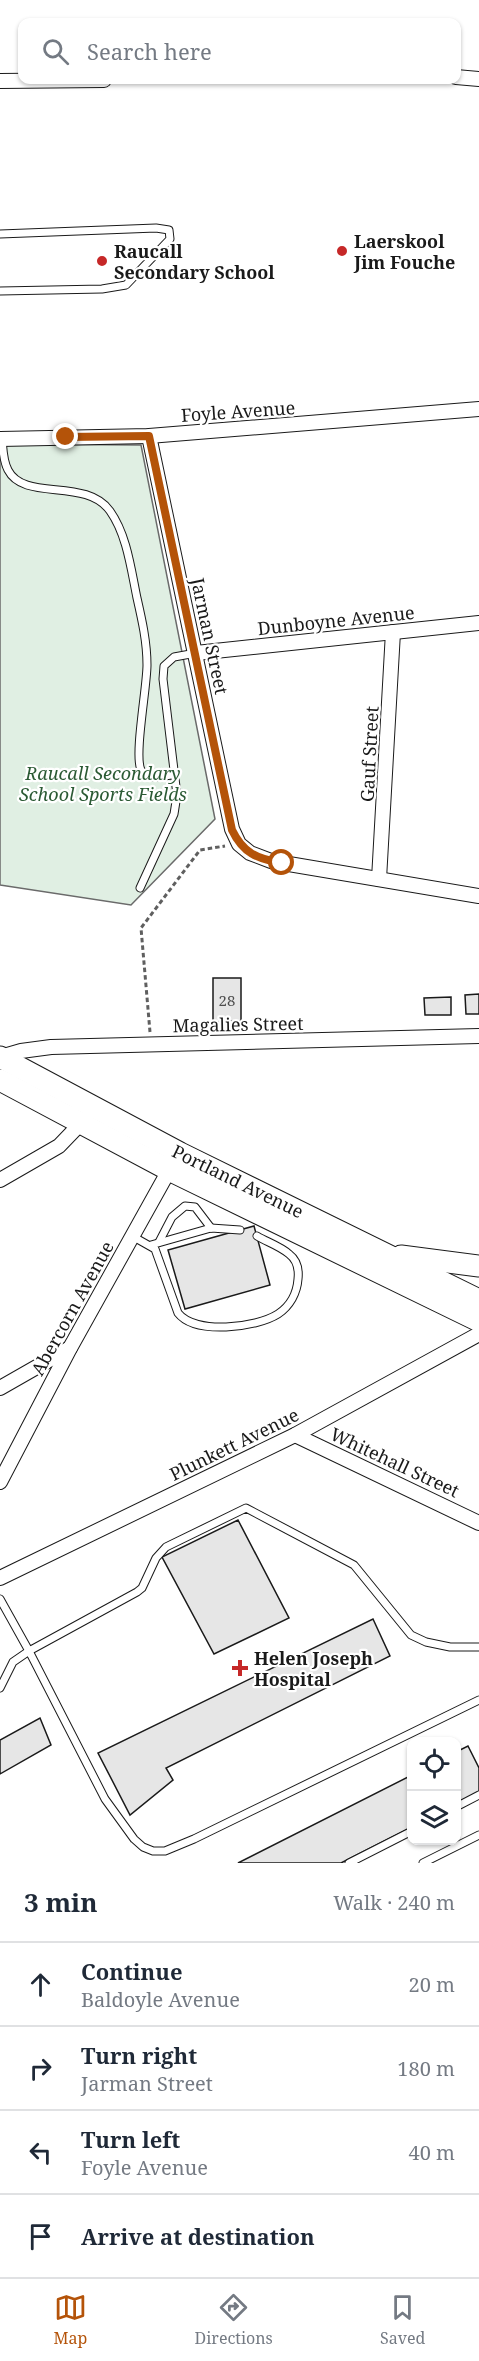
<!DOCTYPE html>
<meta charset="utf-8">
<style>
:root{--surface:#fff;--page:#f2f2f3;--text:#1f2937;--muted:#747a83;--line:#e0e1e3;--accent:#b45309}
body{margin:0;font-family:"Noto Serif",serif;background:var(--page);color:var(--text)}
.controls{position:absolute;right:18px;bottom:18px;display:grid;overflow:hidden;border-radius:12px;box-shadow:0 2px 4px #0004}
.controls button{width:54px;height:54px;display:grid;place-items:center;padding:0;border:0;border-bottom:2px solid var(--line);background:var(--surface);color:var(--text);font:30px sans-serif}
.stop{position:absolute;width:18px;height:18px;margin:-14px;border:4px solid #b45309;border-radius:50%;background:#fff}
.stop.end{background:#b45309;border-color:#fff;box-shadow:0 2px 6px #0008}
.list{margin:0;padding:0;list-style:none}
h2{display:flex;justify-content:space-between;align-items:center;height:78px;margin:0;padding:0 24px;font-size:26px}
h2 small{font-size:20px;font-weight:400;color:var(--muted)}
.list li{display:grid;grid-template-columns:39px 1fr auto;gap:18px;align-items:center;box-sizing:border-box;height:84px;padding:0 24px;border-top:2px solid var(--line)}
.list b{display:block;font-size:22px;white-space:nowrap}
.list p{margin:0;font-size:20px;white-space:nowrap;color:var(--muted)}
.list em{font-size:20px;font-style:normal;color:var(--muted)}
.icon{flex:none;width:33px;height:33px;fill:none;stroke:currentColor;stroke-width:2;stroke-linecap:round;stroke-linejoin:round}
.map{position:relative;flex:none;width:479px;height:1863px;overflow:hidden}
.search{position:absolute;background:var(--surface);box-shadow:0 2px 4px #0004;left:18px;right:18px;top:18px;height:66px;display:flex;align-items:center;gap:15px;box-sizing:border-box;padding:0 21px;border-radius:12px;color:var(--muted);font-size:22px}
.sheet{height:414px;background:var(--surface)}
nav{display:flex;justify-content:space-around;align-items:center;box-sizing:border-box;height:84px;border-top:2px solid var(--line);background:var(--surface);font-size:16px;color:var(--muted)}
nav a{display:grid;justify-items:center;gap:3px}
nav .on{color:var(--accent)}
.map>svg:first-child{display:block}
.green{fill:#e0efe3;stroke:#6a6a6a;stroke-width:1.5}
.building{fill:#e6e6e6;stroke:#1a1a1a;stroke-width:1.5}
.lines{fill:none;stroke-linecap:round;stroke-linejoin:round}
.lane-casing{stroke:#1a1a1a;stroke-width:9}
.street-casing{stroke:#1a1a1a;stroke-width:16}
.primary-casing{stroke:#1a1a1a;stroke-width:23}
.path{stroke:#5f5f5f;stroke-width:3;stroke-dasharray:4.5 3;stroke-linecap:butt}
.lane{stroke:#fff;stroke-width:7}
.street{stroke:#fff;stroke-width:14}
.primary{stroke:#fff;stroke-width:21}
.route{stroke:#b45309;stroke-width:8}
.poi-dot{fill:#c62828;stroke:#fff;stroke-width:2}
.labels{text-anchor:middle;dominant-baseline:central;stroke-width:4.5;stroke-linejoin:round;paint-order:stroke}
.number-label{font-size:15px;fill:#4d4d4d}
.poi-label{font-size:18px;font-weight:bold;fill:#1a1a1a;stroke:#fff;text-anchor:start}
.street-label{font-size:18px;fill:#1a1a1a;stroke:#fff}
.park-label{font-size:18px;font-style:italic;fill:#2b5a34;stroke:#fff}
</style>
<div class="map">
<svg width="479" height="1863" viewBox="0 0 479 1863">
<rect width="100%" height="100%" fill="#fff"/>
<!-- green -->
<polygon class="green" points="0,444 141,445 215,819 131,905 0,885"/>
<!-- building -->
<g class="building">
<polygon points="213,978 241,978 241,1021 213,1022"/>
<polygon points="479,994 479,1014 466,1014 465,995"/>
<polygon points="451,997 451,1015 425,1015 424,998"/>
<polygon points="254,1226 270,1285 185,1309 168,1250"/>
<polygon points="238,1520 289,1618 214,1654 162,1557"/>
<polygon points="373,1619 390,1656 166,1768 173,1780 130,1815 98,1753"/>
<polygon points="40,1718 51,1745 0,1774 0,1740"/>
<polygon points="468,1746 479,1768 479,1793 456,1804 456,1752"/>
<polygon points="412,1775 412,1827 341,1863 238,1863"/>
</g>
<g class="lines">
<!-- lane casing -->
<g class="lane-casing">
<g id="lane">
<polyline points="0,234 156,228 169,230 170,239 126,285 102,289 0,291"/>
<path d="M2,439C3,449 3,461 8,470C24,502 86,477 110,511C127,535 131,569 137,598C142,620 147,642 147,665C147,687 134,755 141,770C146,781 167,776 176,774"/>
<polyline points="140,888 174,814 177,795 163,679 164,666 174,657 196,653"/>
<path d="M132,1236L155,1249L178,1313C195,1335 256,1328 278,1314C290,1306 297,1293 298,1279C299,1270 297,1260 289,1254C280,1246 267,1242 257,1236"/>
<polyline points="159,1242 172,1217 185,1206 195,1207 211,1228"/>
<polyline points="151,1245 211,1228 240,1230"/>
<polyline points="0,1599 29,1651 137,1592 142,1588 156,1558 166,1547 246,1508 354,1565 411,1635 426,1642 450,1647 479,1647"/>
<polyline points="0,1688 13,1662 29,1651 105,1799 134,1839 143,1847 153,1851 165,1851 194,1839 479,1700"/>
<polyline points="456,1807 479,1795"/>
<polyline points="349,1863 412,1831"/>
<polyline points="423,1863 479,1835"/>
</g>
</g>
<!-- street casing -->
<g class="street-casing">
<g id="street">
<polyline points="456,77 479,79"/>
<polyline points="0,81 104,80"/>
<polyline points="149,436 232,829 239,844 250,853 271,861 479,896"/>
<polyline points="0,439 149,436 479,409"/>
<polyline points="196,653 479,623"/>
<polyline points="379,879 393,632"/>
<polyline points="0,1057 21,1051 51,1047 479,1036"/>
<polyline points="0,1180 59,1146 85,1119"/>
<polyline points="0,1388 70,1348"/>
<polyline points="295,1435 479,1523"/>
<polyline points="0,1482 70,1348 172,1165"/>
<polyline points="0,1578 295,1435 479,1334"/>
</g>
</g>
<!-- primary casing -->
<g class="primary-casing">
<g id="primary">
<polyline points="0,1057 180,1153 479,1300"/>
<polyline points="0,1080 169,1170 479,1321"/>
<polyline points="401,1256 479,1266"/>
</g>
</g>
<!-- path -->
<polyline class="path" points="150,1032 141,928 200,850 225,846"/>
<!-- lane -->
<use href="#lane" class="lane"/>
<!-- street -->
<use href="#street" class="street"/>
<!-- primary -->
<use href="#primary" class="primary"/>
</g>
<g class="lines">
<!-- route -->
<path class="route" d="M66,437L149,436L232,830C243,853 257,859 282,863"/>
</g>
<!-- markers -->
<g class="poi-dot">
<circle cx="342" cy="251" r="6"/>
<circle cx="102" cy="261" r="6"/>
<path d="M237 1659h6v6h6v6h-6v6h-6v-6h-6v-6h6z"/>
</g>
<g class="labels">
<!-- number labels -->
<g class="number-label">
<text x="227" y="1000">28</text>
</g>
<!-- poi labels -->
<g class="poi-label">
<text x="354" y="241">Laerskool<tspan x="354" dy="21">Jim Fouche</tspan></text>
<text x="114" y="251">Raucall<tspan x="114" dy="21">Secondary School</tspan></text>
<text x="254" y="1658">Helen Joseph<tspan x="254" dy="21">Hospital</tspan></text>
</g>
<!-- street labels -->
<g class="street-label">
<text transform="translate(238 411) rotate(-4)">Foyle Avenue</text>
<text transform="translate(336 620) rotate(-6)">Dunboyne Avenue</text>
<text transform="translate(210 636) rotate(78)">Jarman Street</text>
<text transform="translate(369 754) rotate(-87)">Gauf Street</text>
<text transform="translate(238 1024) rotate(-1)">Magalies Street</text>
<text transform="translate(238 1181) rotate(26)">Portland Avenue</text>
<text transform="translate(72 1308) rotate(-61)">Abercorn Avenue</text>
<text transform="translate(234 1444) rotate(-26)">Plunkett Avenue</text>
<text transform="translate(395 1462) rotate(25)">Whitehall Street</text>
</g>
<!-- park labels -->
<g class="park-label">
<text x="103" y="773">Raucall Secondary<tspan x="103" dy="21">School Sports Fields</tspan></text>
</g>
</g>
</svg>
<div class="controls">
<button><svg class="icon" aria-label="locate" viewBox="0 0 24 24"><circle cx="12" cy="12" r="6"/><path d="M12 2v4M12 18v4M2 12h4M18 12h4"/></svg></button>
<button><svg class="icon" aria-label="layers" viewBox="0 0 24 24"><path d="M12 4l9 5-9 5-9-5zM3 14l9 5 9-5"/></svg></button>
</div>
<div class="stop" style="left:282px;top:863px"></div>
<div class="stop end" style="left:66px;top:437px"></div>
<div class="search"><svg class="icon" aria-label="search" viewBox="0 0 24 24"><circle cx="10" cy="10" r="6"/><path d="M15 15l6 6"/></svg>Search here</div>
</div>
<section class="sheet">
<h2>3 min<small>Walk · 240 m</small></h2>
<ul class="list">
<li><svg class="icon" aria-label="ahead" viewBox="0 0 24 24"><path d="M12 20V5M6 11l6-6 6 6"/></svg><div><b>Continue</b><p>Baldoyle Avenue</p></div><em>20 m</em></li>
<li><svg class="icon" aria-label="right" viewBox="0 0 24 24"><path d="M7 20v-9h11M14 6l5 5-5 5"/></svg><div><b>Turn right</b><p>Jarman Street</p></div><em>180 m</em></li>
<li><svg class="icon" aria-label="left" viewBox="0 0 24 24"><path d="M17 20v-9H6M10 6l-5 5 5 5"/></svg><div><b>Turn left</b><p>Foyle Avenue</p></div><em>40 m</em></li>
<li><svg class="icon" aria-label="arrive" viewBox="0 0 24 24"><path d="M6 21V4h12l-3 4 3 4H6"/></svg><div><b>Arrive at destination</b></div></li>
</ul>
</section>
<nav>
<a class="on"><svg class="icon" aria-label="map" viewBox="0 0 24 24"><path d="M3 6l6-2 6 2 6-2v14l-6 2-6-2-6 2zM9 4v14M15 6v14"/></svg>Map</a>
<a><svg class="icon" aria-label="directions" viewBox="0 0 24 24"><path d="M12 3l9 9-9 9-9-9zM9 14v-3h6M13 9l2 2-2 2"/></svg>Directions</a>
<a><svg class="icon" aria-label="saved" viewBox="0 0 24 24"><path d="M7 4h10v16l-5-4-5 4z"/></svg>Saved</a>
</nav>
